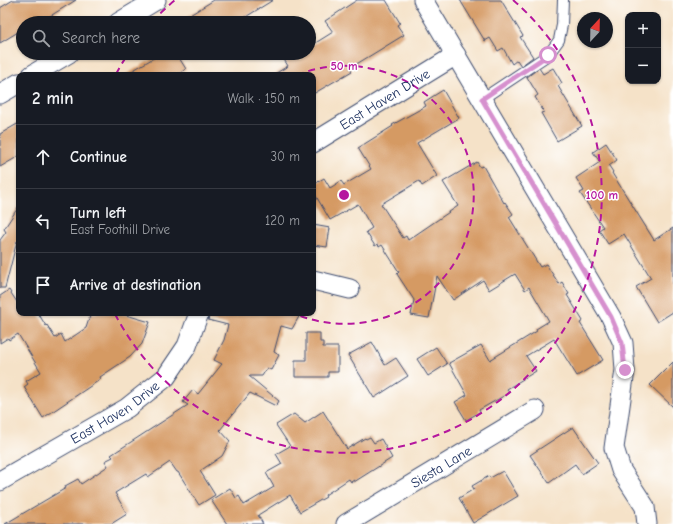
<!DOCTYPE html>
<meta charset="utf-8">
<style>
:root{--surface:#171b24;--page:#20242c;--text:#f1f3f6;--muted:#9ea1a6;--line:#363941}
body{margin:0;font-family:"Comic Neue",sans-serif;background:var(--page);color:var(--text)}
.controls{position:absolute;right:12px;top:12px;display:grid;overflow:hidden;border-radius:8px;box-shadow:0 1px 3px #0004}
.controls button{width:36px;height:36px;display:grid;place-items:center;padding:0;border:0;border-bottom:1px solid var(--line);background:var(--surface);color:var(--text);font:20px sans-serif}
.compass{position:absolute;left:577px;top:12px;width:36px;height:36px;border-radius:50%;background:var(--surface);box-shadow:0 1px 3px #0004;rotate:22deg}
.stop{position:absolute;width:12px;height:12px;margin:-9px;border:3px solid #d690ce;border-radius:50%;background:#fff}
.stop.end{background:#d690ce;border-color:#fff;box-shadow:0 1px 4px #0008}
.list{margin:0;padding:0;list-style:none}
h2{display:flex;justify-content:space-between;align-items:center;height:52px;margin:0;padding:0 16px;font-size:17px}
h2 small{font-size:13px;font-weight:400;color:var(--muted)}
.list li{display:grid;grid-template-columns:26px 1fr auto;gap:12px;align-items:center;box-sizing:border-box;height:64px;padding:0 16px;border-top:1px solid var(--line)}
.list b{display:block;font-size:15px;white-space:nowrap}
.list p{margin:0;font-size:13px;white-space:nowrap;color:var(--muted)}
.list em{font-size:13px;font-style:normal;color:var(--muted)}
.icon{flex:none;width:22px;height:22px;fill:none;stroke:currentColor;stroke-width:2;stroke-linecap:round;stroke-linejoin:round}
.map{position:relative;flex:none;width:673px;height:524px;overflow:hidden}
.search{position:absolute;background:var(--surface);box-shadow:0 1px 3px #0004;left:16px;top:16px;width:300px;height:44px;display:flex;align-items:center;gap:10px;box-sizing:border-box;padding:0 14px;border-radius:22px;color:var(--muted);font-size:15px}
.panel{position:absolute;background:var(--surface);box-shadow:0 1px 3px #0004;left:16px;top:72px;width:300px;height:244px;border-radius:8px}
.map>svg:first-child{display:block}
.building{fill:#d59a64}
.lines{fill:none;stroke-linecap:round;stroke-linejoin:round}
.lane-casing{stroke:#3c4a6e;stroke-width:12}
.street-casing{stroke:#3c4a6e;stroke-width:21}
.lane{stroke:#fff;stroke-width:10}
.street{stroke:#fff;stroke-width:19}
.route{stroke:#d690ce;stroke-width:5}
.ring{fill:none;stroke:#b5179e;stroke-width:2;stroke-dasharray:7 5}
.labels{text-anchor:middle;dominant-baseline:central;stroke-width:3;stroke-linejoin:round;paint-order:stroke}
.street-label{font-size:14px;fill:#1b2f5e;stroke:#fff}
.centre{fill:#b5179e;stroke:#fff;stroke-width:2}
.ring-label{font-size:12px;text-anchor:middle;font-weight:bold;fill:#b5179e;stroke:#fff;stroke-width:3;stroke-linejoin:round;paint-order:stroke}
</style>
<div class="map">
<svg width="673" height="524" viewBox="0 0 673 524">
<rect width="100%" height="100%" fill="#fff"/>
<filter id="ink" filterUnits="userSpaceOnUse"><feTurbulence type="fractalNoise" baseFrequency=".025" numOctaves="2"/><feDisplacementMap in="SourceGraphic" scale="8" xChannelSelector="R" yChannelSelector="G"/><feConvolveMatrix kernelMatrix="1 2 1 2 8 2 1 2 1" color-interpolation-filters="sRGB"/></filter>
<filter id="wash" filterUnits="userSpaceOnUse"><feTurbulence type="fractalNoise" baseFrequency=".012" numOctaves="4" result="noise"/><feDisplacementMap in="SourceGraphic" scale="16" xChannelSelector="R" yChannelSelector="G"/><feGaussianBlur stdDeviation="0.9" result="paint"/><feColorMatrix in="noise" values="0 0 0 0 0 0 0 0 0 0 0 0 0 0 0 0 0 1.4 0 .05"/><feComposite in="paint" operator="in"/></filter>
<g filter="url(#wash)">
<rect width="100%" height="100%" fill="#f5e2c8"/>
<g id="blocks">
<!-- building -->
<g class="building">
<polygon points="13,0 76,0 39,23 23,23 23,29 0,43 0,8"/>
<polygon points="214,0 273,0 236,23 177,23"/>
<polygon points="357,0 386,0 400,23 397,25 404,35 373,54 350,68 352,71 313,94 313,75 273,75 288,66 280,53 309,53 309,47 333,32 325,21"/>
<polygon points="460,0 501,0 523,36 520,37 533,57 521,66 517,60 512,64 503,48 498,51 490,38 485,41"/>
<polygon points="162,53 176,53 186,69 177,75 125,75"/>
<polygon points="539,68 543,74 553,68 562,83 558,86 582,126 557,141 541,113 544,112 535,97 538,95 527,77"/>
<polygon points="443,90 459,118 417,143 437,176 422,186 419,181 381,204 403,238 406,236 408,240 458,206 443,182 477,162 480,167 483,166 504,203 505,202 513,214 509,217 540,267 546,264 559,284 562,282 569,294 567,295 583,321 580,323 603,360 577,376 554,339 526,356 536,371 507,389 509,393 479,410 480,412 466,420 455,402 467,395 449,363 481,345 490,360 537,331 536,329 549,321 529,287 525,290 515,274 489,290 483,280 453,300 437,276 429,318 411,315 414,300 397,274 399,272 382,245 379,247 378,244 375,246 366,232 372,228 358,204 330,220 313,191 313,185 324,178 330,188 341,181 344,185 371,169 358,148 393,126 392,125 426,106 424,102"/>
<polygon points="19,123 19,156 0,167 0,134"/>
<polygon points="606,143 617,160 609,166 613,172 612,173 654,240 673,228 673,312 657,322 636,287 651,278 624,234 608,244 599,230 603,227 580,193 584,191 576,178 600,162 593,152"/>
<polygon points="19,206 19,243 17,241 5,288 0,288 0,240 6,232 4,229"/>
<polygon points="313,225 330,228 327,247 313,245"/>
<polygon points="9,290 19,305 19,313 38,313 46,326 47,325 55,338 61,334 65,342 86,328 91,313 119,313 150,322 142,344 130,357 100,377 101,379 43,418 24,387 28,384 26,381 41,372 18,334 9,340 8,338 0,343 0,296"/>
<polygon points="210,313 301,313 292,329 281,326 274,352 279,355 271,370 267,368 262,376 249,376 279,401 276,406 250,393 220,430 230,441 222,456 200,471 215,495 199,505 178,472 177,472 170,462 148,477 146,474 115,493 127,514 111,524 5,524 66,488 65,486 78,479 81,484 108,466 105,461 113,457 111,455 188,405 183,402 193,390 198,394 222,364 214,360 224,340 228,325 208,320"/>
<polygon points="306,333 320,333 320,342 323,342 323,347 338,347 338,372 328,372 328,377 295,377 295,360 306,360"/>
<polygon points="372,342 385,365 396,358 408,376 374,398 348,355"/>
<polygon points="436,347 447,364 428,376 417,359"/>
<polygon points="673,362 673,407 650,385"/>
<polygon points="323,411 347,449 365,438 366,439 370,437 374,443 381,439 392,458 354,482 354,480 351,482 349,479 325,495 326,497 300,512 290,495 258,515 263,524 227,524 211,500 230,488 236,498 239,496 244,505 274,487 266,473 282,464 276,454 290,446 276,425 294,414 305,423"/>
<polygon points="573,427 598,463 582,474 575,464 549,483 530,455"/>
<polygon points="503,471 518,496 473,523 459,498 474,489 472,486 489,476 490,478"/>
</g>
</g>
</g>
<g filter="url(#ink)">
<use href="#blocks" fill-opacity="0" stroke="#3c4a6e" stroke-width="1"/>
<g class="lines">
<!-- lane casing -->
<g class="lane-casing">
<polyline id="lane" points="482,99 548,55 559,40 562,25 563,0"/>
</g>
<!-- street casing -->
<g class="street-casing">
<g id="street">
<polyline points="423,0 611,317 623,343 625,370 614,448 621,470 645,507 647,524"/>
<polyline points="118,23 156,0"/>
<polyline points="32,75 69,53"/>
<polyline points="0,94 19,83"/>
<path id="s1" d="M313,143L456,55"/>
<polyline points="313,280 350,289"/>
<path id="s2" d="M0,481L127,408L166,377L187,346L199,313"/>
<path id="s3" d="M346,524L535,410"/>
</g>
</g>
<!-- lane -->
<use href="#lane" class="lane"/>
<!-- street -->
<use href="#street" class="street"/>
</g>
</g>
<g class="lines" filter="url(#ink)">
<!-- route -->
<polyline class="route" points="548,55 482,99 611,317 622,343 625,370"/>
</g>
<!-- distance rings -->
<g class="ring">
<path d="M297 75A129 129 0 1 1 293 313"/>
<path d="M116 74A258 258 0 0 1 128 54M152 22A258 258 0 0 1 175 0M513 0A258 258 0 1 1 115 314"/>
</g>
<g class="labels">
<!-- street labels -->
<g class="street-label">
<text stroke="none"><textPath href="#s1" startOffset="84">East Haven Drive</textPath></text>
<text stroke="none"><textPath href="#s2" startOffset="134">East Haven Drive</textPath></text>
<text stroke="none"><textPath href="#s3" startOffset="111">Siesta Lane</textPath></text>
</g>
</g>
<circle cx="344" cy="195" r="6" class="centre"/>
<g class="ring-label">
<text x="344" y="70">50 m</text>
<text x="602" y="199">100 m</text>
</g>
</svg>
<div class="controls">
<button>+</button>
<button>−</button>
</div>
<svg class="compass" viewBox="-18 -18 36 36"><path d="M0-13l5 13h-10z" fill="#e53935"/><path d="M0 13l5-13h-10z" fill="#9ea1a6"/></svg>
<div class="stop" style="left:548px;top:55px"></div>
<div class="stop end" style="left:625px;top:370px"></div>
<div class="search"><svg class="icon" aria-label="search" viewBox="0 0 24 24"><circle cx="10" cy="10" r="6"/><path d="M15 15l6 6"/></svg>Search here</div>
<section class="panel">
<h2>2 min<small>Walk · 150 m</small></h2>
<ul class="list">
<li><svg class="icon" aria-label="ahead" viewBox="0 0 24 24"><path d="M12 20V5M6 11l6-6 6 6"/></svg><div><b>Continue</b></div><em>30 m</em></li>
<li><svg class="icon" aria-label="left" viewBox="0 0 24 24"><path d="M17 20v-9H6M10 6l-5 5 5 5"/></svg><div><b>Turn left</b><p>East Foothill Drive</p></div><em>120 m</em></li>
<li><svg class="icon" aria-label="arrive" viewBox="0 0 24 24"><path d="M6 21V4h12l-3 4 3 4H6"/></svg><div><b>Arrive at destination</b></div></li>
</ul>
</section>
</div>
